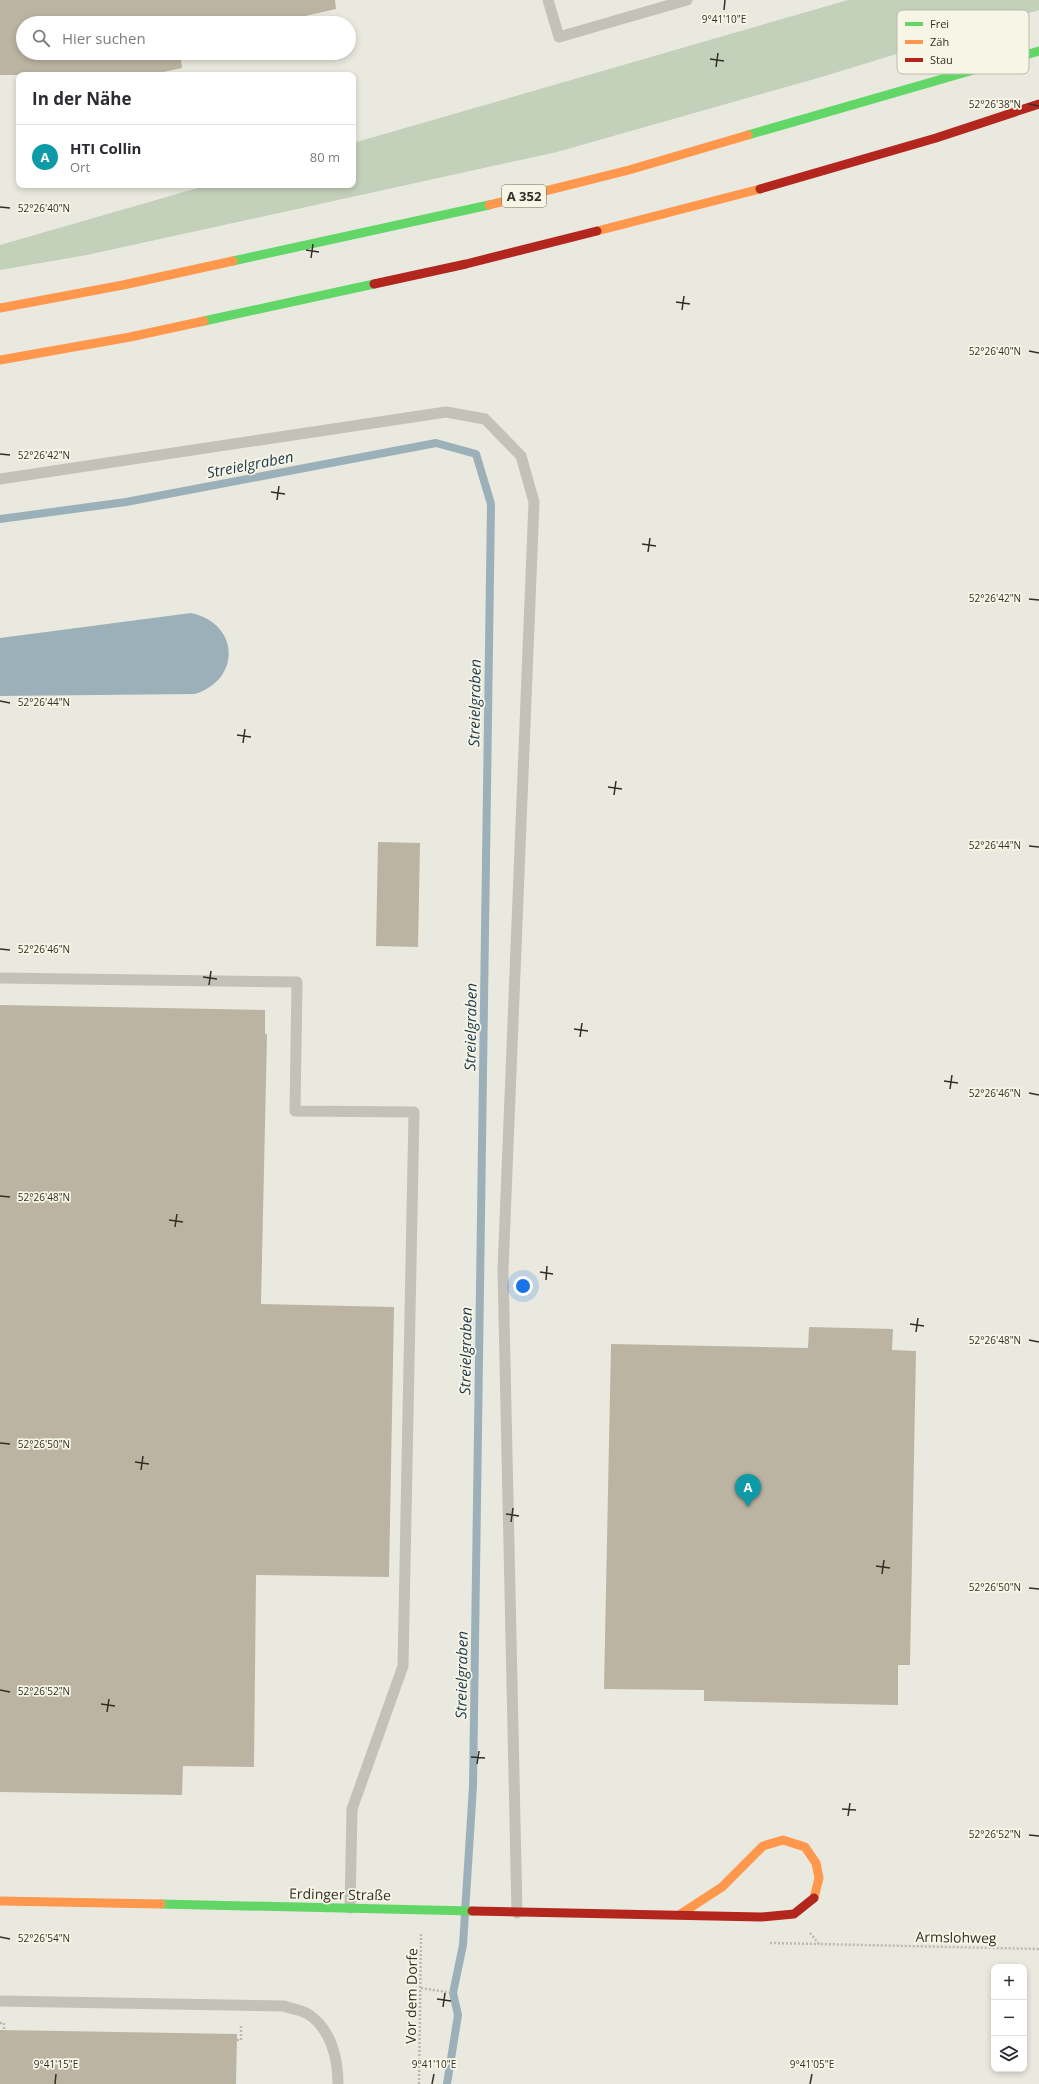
<!DOCTYPE html>
<html lang="de">
<meta charset="utf-8">
<style>
:root{--surface:#fff;--page:#f2f2f3;--text:#2b2b33;--muted:#7c7c81;--line:#e1e1e2;--accent:#737067}
body{margin:0;font-family:"Open Sans",sans-serif;background:var(--page);color:var(--text)}
.controls{position:absolute;right:12px;bottom:12px;display:grid;overflow:hidden;border-radius:8px;box-shadow:0 2px 6px #0003}
.controls button{width:36px;height:36px;display:grid;place-items:center;padding:0;border:0;border-bottom:1px solid var(--line);background:var(--surface);color:var(--text);font:20px sans-serif}
.you{position:absolute;left:523px;top:1286px;width:14px;height:14px;margin:-10px;border:3px solid #fff;border-radius:50%;background:#1a73e8;box-shadow:0 0 0 6px #1a73e833}
.badge{display:grid;place-items:center;width:26px;height:26px;border-radius:50%;background:var(--accent);color:#fff;font-size:13px;font-weight:700}
.pin{position:absolute;translate:-50% -33px;filter:drop-shadow(0 1px 2px #0008)}
.pin::after{content:'';position:absolute;top:21px;width:14px;height:12px;background:inherit;clip-path:polygon(0 0,100% 0,50% 100%)}
.list{margin:0;padding:0;list-style:none}
h2{display:flex;justify-content:space-between;align-items:center;height:52px;margin:0;padding:0 16px;font-size:17px}
h2 small{font-size:13px;font-weight:400;color:var(--muted)}
.list li{display:grid;grid-template-columns:26px 1fr auto;gap:12px;align-items:center;box-sizing:border-box;height:64px;padding:0 16px;border-top:1px solid var(--line)}
.list b{display:block;font-size:15px;white-space:nowrap}
.list p{margin:0;font-size:13px;white-space:nowrap;color:var(--muted)}
.list em{font-size:13px;font-style:normal;color:var(--muted)}
.icon{flex:none;width:22px;height:22px;fill:none;stroke:currentColor;stroke-width:2;stroke-linecap:round;stroke-linejoin:round}
.map{position:relative;flex:none;width:1039px;height:2084px;overflow:hidden}
.search{position:absolute;background:var(--surface);box-shadow:0 2px 6px #0003;left:16px;top:16px;width:340px;height:44px;display:flex;align-items:center;gap:10px;box-sizing:border-box;padding:0 14px;border-radius:22px;color:var(--muted);font-size:15px}
.panel{position:absolute;background:var(--surface);box-shadow:0 2px 6px #0003;left:16px;top:72px;width:340px;height:116px;border-radius:8px}
.map>svg:first-child{display:block}
.green{fill:#c4d1ba}
.water{fill:#9cb0ba}
.lines{fill:none;stroke-linecap:round;stroke-linejoin:round}
.stream{stroke:#9cb0ba;stroke-width:8}
.building{fill:#bcb4a2}
.path{stroke:#bcbab0;stroke-width:2.5;stroke-dasharray:2 2;stroke-linecap:butt}
.lane{stroke:#c3c1b8;stroke-width:11}
.fast{stroke:#63d668;stroke-width:9}
.slow{stroke:#ff974d;stroke-width:9}
.jam{stroke:#b3261e;stroke-width:9}
.ticks{fill:none;stroke:#332f27;stroke-width:1.5}
.labels{text-anchor:middle;dominant-baseline:central;stroke-width:3.5;stroke-linejoin:round;paint-order:stroke}
.shield{fill:#f7f6e6;stroke:#6e6b60;stroke-width:1}
.shield-label{font-size:13px;font-weight:bold;fill:#332f27}
.street-label{font-size:14px;fill:#332f27;stroke:#f7f6e6}
.water-label{font-size:15px;font-style:italic;fill:#203c51;stroke:#f7f6e6}
.key{fill:#f7f6e6;stroke:#bcbaad;stroke-width:1}
.key-label{font-size:11px;fill:#332f27}
.ticks-label{font-size:10px;text-anchor:middle;fill:#332f27;stroke:#f7f6e6;stroke-width:3.5;stroke-linejoin:round;paint-order:stroke}
</style>
<div class="map">
<svg width="1039" height="2084" viewBox="0 0 1039 2084">
<rect width="100%" height="100%" fill="#eae9df"/>
<!-- green -->
<polygon class="green" points="848,0 1039,0 1039,10 825,76 557,152 87,255 0,270 0,245 208,185 353,185 353,143"/>
<!-- water -->
<path class="water" d="M191,613C239,623 242,679 195,694L0,696V638Z"/>
<g class="lines">
<!-- stream -->
<polyline class="stream" points="0,519 126,502 436,443 476,454 491,504 473,1786 463,1945 453,1993 458,2015 447,2084"/>
</g>
<!-- building -->
<g class="building">
<polygon points="0,0 335,0 336,9 274,23 23,23 23,53 180,53 182,68 149,75 0,75"/>
<polygon points="378,842 420,843 418,947 376,946"/>
<polygon points="0,1005 265,1010 265,1034 267,1034 261,1304 394,1307 389,1577 256,1575 254,1767 183,1766 182,1795 0,1792"/>
<polygon points="809,1327 893,1329 892,1350 916,1351 910,1665 898,1665 898,1705 704,1701 704,1690 604,1689 611,1344 808,1348"/>
<polygon points="0,2030 237,2034 236,2084 0,2084"/>
</g>
<g class="lines">
<!-- path -->
<g class="path">
<polyline points="810,1933 819,1944 1039,1949"/>
<polyline points="770,1943 819,1944"/>
<polyline points="421,1988 453,1993"/>
<polyline points="0,2023 4,2023 4,2030"/>
<polyline points="237,2040 241,2040 241,2024"/>
<polyline points="419,2084 421,1934"/>
</g>
<!-- lane -->
<g class="lane">
<polyline points="548,0 559,37 687,0"/>
<polyline points="0,479 446,412 485,419 521,456 534,502 503,1270 517,1913"/>
<polyline points="0,978 297,982 295,1111 414,1112 403,1666 352,1809 350,1908"/>
<path d="M0,2001L284,2006C292,2009 302,2010 308,2014C331,2029 338,2058 338,2084"/>
</g>
<!-- fast -->
<g class="fast">
<polyline points="748,135 1039,51"/>
<polyline points="233,261 489,205"/>
<polyline points="204,321 374,284"/>
<polyline points="161,1904 472,1911"/>
</g>
<!-- slow -->
<g class="slow">
<polyline points="489,205 629,170 748,135"/>
<polyline points="597,231 760,189"/>
<polyline points="0,308 123,285 233,261"/>
<polyline points="0,360 130,337 204,321"/>
<polyline points="0,1901 161,1904"/>
<polyline points="679,1915 722,1887 763,1846 783,1840 805,1847 816,1863 819,1878 814,1898"/>
</g>
<!-- jam -->
<g class="jam">
<polyline points="760,189 936,138 1039,104"/>
<polyline points="374,284 466,264 597,231"/>
<polyline points="472,1911 761,1917 794,1914 814,1898"/>
</g>
</g>
<!-- ticks -->
<path class="ticks" d="M724,10L725,0M710,59L724,61M716,67L718,53M1029,104L1039,106M0,207L10,208M306,250L319,252M311,258L313,244M676,302L690,304M682,310L684,296M1029,351L1039,353M0,454L10,455M271,492L285,494M277,500L279,486M642,544L656,546M648,552L650,538M1029,599L1039,600M0,701L10,703M237,735L251,737M243,743L245,729M608,787L622,789M614,795L616,781M1029,846L1039,847M0,949L10,950M203,977L217,979M209,985L211,971M574,1029L588,1031M580,1037L582,1023M944,1081L958,1083M950,1089L952,1075M1029,1093L1039,1095M0,1196L10,1197M169,1220L183,1222M175,1227L177,1214M540,1272L553,1274M546,1280L547,1266M910,1324L924,1326M916,1332L918,1318M1029,1340L1039,1342M0,1443L10,1444M135,1462L149,1464M141,1470L143,1456M506,1514L519,1516M511,1522L513,1508M876,1566L890,1568M882,1574L884,1560M1029,1588L1039,1589M0,1690L10,1692M101,1704L115,1706M107,1712L109,1699M471,1757L485,1758M477,1764L479,1751M842,1809L856,1810M848,1816L850,1803M1029,1835L1039,1836M0,1937L10,1939M437,1999L451,2001M443,2007L445,1993M55,2084L56,2074M432,2084L434,2074M810,2084L812,2074"/>
<g class="labels">
<!-- shield labels -->
<rect class="shield" x="502" y="185" width="44" height="22" rx="3"/>
<g class="shield-label">
<text x="524" y="196">A 352</text>
</g>
<!-- street labels -->
<g class="street-label">
<text transform="translate(340 1894) rotate(1)">Erdinger Straße</text>
<text transform="translate(956 1937) rotate(1)">Armslohweg</text>
<text transform="translate(411 1996) rotate(-89)">Vor dem Dorfe</text>
</g>
<!-- water labels -->
<g class="water-label">
<text transform="translate(250 464) rotate(-11)">Streielgraben</text>
<text transform="translate(474 703) rotate(-89)">Streielgraben</text>
<text transform="translate(470 1027) rotate(-89)">Streielgraben</text>
<text transform="translate(465 1351) rotate(-89)">Streielgraben</text>
<text transform="translate(461 1675) rotate(-89)">Streielgraben</text>
</g>
</g>
<!-- legend -->
<rect x="897" y="10" width="132" height="64" rx="6" class="key"/>
<rect x="905" y="22" width="18" height="4" fill="#63d668"/>
<rect x="905" y="40" width="18" height="4" fill="#ff974d"/>
<rect x="905" y="58" width="18" height="4" fill="#b3261e"/>
<g class="key-label">
<text x="930" y="28">Frei</text>
<text x="930" y="46">Zäh</text>
<text x="930" y="64">Stau</text>
</g>
<g class="ticks-label">
<text x="724" y="23">9°41'10"E</text>
<text x="995" y="108">52°26'38"N</text>
<text x="44" y="212">52°26'40"N</text>
<text x="995" y="355">52°26'40"N</text>
<text x="44" y="459">52°26'42"N</text>
<text x="995" y="602">52°26'42"N</text>
<text x="44" y="706">52°26'44"N</text>
<text x="995" y="849">52°26'44"N</text>
<text x="44" y="953">52°26'46"N</text>
<text x="995" y="1097">52°26'46"N</text>
<text x="44" y="1201">52°26'48"N</text>
<text x="995" y="1344">52°26'48"N</text>
<text x="44" y="1448">52°26'50"N</text>
<text x="995" y="1591">52°26'50"N</text>
<text x="44" y="1695">52°26'52"N</text>
<text x="995" y="1838">52°26'52"N</text>
<text x="44" y="1942">52°26'54"N</text>
<text x="56" y="2068">9°41'15"E</text>
<text x="434" y="2068">9°41'10"E</text>
<text x="812" y="2068">9°41'05"E</text>
</g>
</svg>
<div class="controls">
<button>+</button>
<button>−</button>
<button><svg class="icon" aria-label="layers" viewBox="0 0 24 24"><path d="M12 4l9 5-9 5-9-5zM3 14l9 5 9-5"/></svg></button>
</div>
<div class="you"></div>
<div class="pin badge" style="left:748px;top:1507px;background:#0f9aa8">A</div>
<div class="search"><svg class="icon" aria-label="search" viewBox="0 0 24 24"><circle cx="10" cy="10" r="6"/><path d="M15 15l6 6"/></svg>Hier suchen</div>
<section class="panel">
<h2>In der Nähe<small></small></h2>
<ul class="list">
<li><span class="badge" style="background:#0f9aa8">A</span><div><b>HTI Collin</b><p>Ort</p></div><em>80 m</em></li>
</ul>
</section>
</div>
